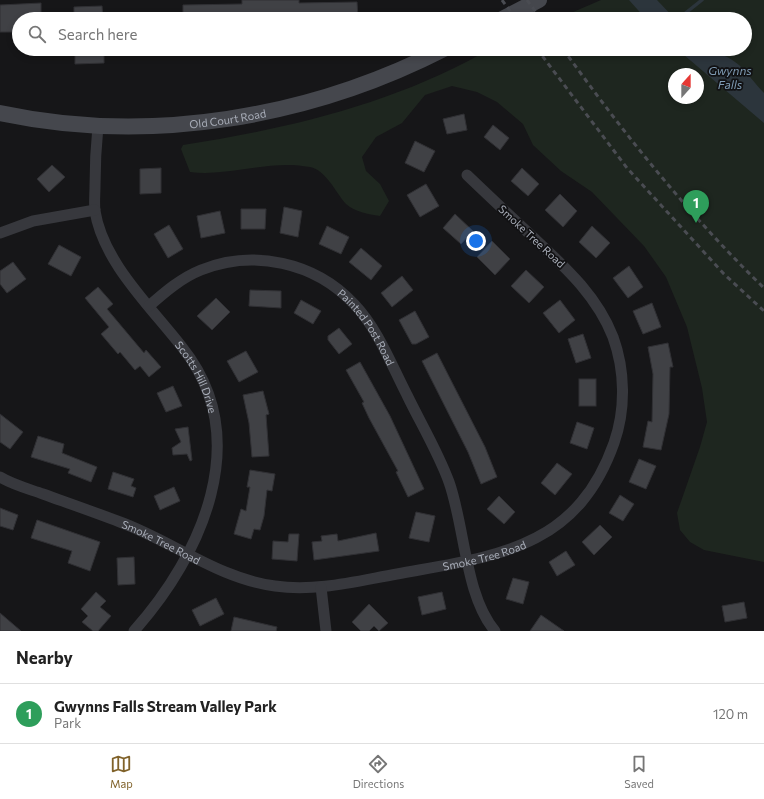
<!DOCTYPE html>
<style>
:root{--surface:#fff;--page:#f6f6f6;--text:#222;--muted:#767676;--line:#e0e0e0;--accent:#80622a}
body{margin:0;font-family:Commissioner,sans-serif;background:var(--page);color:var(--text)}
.compass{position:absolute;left:668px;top:68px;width:36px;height:36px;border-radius:50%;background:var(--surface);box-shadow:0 2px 6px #0003;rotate:21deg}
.you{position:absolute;left:476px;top:241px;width:14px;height:14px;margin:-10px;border:3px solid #fff;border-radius:50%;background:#1a73e8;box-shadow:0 0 0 6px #1a73e833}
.badge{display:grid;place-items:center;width:26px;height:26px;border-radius:50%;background:var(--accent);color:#fff;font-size:13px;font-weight:700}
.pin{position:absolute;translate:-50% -33px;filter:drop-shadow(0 1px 2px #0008)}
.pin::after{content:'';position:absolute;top:21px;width:14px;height:12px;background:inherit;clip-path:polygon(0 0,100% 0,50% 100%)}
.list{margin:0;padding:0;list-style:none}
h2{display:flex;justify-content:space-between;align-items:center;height:52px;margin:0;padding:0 16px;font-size:17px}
h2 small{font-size:13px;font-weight:400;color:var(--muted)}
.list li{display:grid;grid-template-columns:26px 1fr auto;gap:12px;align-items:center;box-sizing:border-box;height:60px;padding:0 16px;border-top:1px solid var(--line)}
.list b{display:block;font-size:15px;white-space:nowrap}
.list p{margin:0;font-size:13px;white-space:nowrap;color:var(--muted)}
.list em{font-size:13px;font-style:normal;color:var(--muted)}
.icon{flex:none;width:22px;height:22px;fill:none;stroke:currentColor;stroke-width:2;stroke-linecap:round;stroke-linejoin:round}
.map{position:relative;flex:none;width:764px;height:631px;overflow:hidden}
.search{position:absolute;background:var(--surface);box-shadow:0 2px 6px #0003;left:12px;right:12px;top:12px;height:44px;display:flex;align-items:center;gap:10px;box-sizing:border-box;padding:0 14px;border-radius:22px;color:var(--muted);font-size:15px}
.sheet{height:112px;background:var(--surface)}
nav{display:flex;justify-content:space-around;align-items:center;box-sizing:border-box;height:56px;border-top:1px solid var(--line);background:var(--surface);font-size:11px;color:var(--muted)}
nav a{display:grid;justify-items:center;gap:2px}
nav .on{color:var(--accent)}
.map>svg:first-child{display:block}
.green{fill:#1e261f;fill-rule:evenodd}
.water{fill:#2c353c}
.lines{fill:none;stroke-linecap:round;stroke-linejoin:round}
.stream{stroke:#2c353c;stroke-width:3.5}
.building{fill:#404145;stroke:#303034}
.street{stroke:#37383d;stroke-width:11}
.secondary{stroke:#45474d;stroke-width:16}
.rail{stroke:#4a4c52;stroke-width:3;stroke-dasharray:5 4;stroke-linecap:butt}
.labels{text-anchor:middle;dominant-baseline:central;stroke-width:3.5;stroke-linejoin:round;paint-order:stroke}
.street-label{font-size:11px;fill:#a8adb8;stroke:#111113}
.water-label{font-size:12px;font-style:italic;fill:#7f9bb3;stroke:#111113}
</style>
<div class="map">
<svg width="764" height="631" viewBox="0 0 764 631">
<rect width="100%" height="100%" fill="#161618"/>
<!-- green -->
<path class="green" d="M601,0H764V562L704,550L690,542L680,530L677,513L700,447L707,422L702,388L687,327L666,277L644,246L592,192L561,171L533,145L523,124L497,102L477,92L452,86L425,95L402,123L376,137L362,157L366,171L380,184L389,201L380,216C368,214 355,212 346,204C336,193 326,170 310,167C270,159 230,177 190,172L181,149L183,145C286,129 389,105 481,54L479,51L485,49H745V19H557ZM674,74H698V98H674Z"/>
<!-- water -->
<g class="water">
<polygon points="629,0 657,0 675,19 646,19"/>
<path d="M677,49C700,49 720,49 739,65C748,73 755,84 764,93V123Z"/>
</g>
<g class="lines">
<!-- stream -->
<polyline class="stream" points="678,19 702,0"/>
</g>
<!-- building -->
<g class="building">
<polygon points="242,0 299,0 299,3 357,2 358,19 183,19 183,5 242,4"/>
<polygon points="41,3 41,19 19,19 19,32 0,32 0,5"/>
<polygon points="102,6 103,19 74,19 74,7"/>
<polygon points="75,49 104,49 104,63 75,64"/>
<polygon points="464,114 467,130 447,134 443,119"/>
<polygon points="493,125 509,138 500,150 484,137"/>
<polygon points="415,141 435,151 424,172 405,163"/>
<polygon points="52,165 65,177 49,192 37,179"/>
<polygon points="161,168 161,193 140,194 140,169"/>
<polygon points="522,168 539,184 528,196 511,181"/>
<polygon points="426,184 439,206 420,217 407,195"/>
<polygon points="560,194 577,211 563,227 545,210"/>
<polygon points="284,207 302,211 298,237 280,233"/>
<polygon points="241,209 266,209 265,229 241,229"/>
<polygon points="220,211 225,233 201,238 197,216"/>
<polygon points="455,214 473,231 461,244 443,228"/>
<polygon points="169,225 183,249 168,258 154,234"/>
<polygon points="327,226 349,237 341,254 319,244"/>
<polygon points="592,226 610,243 596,258 579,242"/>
<polygon points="492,241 510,259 495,275 477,257"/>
<polygon points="59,245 81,257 71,276 48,264"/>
<polygon points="361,248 382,266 371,280 349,262"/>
<polygon points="13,262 26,279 7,293 0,284 0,271"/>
<polygon points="629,266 643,287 628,298 613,278"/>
<polygon points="526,270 544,287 529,303 511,286"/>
<polygon points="402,276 413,290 392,307 381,293"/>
<polygon points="98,287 113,304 107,309 144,353 146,350 161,367 149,377 140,366 135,370 120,352 118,354 101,334 109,327 85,298"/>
<polygon points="250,290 281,291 281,308 249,306"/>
<polygon points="216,298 230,312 212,330 197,316"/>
<polygon points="301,300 321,311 313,324 294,313"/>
<polygon points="560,300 575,320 559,333 543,313"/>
<polygon points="652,303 661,327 643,334 633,311"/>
<polygon points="415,311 429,337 416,344 412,344 399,320"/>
<polygon points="339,328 352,344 339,354 328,340 328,336"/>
<polygon points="583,334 591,358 576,363 568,339"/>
<polygon points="668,343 673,367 670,367 669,414 661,450 643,447 648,421 652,422 653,374 648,347"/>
<polygon points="246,351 258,372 239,382 227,361"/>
<polygon points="437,353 485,447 497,477 481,484 468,452 422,361"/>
<polygon points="360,362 390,416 424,489 408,497 396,472 398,471 369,418 362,403 364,402 346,370"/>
<rect x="579" y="379" width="17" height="27"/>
<polygon points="173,386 182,406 166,412 157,393"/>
<polygon points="263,391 269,414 266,415 269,456 252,457 249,423 243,395"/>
<polygon points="0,414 23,432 10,449 0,442"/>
<polygon points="577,422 594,428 587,449 570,443"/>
<polygon points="188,427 192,460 190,461 187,454 173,455 172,448 181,442 175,429"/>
<polygon points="38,436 64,444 62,453 97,467 91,482 68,473 70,469 31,457"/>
<polygon points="639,459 656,466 646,489 629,482"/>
<polygon points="557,463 572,474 555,495 541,483"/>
<polygon points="250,470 275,474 272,491 267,490 264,516 260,530 254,529 251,539 234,534 241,509 246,511 250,487 247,487"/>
<polygon points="113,472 134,479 131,486 136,488 133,497 108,489"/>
<polygon points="174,487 180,501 160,510 154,496"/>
<polygon points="620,495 634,504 623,521 609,513"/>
<polygon points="499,496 515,512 504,524 487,509"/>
<polygon points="0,508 18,515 13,530 0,526"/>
<polygon points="416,512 435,516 429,542 409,538"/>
<polygon points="37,520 100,542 90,571 68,563 72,551 31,538"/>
<polygon points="600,525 612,537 594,555 582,542"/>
<polygon points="376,533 379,551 314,560 312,542 322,541 321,536 337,534 338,541"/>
<polygon points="289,534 299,534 297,561 272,559 273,541 288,542"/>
<polygon points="566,551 575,565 557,576 549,562"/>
<polygon points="134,557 135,584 118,585 117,558"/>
<polygon points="513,578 529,582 523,604 506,599"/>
<polygon points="96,592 106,601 100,607 111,616 98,631 93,631 82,622 88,616 81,609"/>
<polygon points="442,592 446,609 422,615 418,597"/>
<polygon points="216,598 224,614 200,626 192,610"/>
<polygon points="744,602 747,618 725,622 722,606"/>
<polygon points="369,604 388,623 379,631 374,626 369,631 361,631 352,622"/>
<polygon points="0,613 21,631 0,631"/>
<polygon points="541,615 564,631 530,631"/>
<polygon points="234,617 277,627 276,631 231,631"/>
</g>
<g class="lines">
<!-- street -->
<g class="street">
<path id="s1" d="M98,126C96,146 95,166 95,186C95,194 94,203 95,211C103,262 151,307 182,347C255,438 202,555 134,631"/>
<polyline points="0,233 33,221 95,210"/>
<path id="s2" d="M149,306C165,292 181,278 201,270C253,249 315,262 354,304C378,329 391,364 407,395C421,424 438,452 449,482C465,527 465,596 495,631"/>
<path id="s3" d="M0,477C13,485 29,489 43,494C68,503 94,512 120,522C172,541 219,579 275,586C316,592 357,581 397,574C495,556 576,550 614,443C626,409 625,370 613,337C597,296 566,268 534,238C511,217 489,196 467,175"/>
<polyline points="321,587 326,631"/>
</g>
<!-- secondary -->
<g class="secondary">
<polyline points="502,19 539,0"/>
<path id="s4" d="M0,113C150,145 309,118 444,49"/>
</g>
<!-- rail -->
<g class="rail">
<polyline points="502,0 516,19"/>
<polyline points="527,0 541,19"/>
<polyline points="537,49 627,168 724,274 764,311"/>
<path d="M563,49C625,135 688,214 764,288"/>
</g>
</g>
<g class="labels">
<!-- street labels -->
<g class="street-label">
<text stroke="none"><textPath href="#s4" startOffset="229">Old Court Road</textPath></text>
<text transform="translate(532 236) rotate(43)">Smoke Tree Road</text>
<text stroke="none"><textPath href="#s2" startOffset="256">Painted Post Road</textPath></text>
<text stroke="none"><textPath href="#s1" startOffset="282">Scotts Hill Drive</textPath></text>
<text stroke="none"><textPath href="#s3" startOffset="174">Smoke Tree Road</textPath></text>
<text stroke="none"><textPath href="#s3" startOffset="509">Smoke Tree Road</textPath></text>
</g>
<!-- water labels -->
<g class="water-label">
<text x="730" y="70">Gwynns<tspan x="730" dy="14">Falls</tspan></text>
</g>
</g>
</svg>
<svg class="compass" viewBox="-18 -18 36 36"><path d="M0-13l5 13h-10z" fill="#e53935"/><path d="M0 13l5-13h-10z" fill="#767676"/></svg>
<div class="you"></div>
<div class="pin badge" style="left:696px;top:223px;background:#2e9e5b">1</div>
<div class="search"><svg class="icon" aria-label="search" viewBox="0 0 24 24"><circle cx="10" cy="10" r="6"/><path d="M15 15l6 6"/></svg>Search here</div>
</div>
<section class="sheet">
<h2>Nearby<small></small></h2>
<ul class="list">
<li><span class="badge" style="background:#2e9e5b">1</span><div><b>Gwynns Falls Stream Valley Park</b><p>Park</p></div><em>120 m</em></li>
</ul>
</section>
<nav>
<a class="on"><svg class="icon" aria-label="map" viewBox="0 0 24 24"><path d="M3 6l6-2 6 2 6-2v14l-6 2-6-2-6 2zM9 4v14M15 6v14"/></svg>Map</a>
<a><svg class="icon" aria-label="directions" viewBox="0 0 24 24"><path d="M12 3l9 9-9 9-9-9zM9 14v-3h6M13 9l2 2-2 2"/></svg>Directions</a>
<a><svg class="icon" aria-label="saved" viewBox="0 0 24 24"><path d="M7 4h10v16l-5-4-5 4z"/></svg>Saved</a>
</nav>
